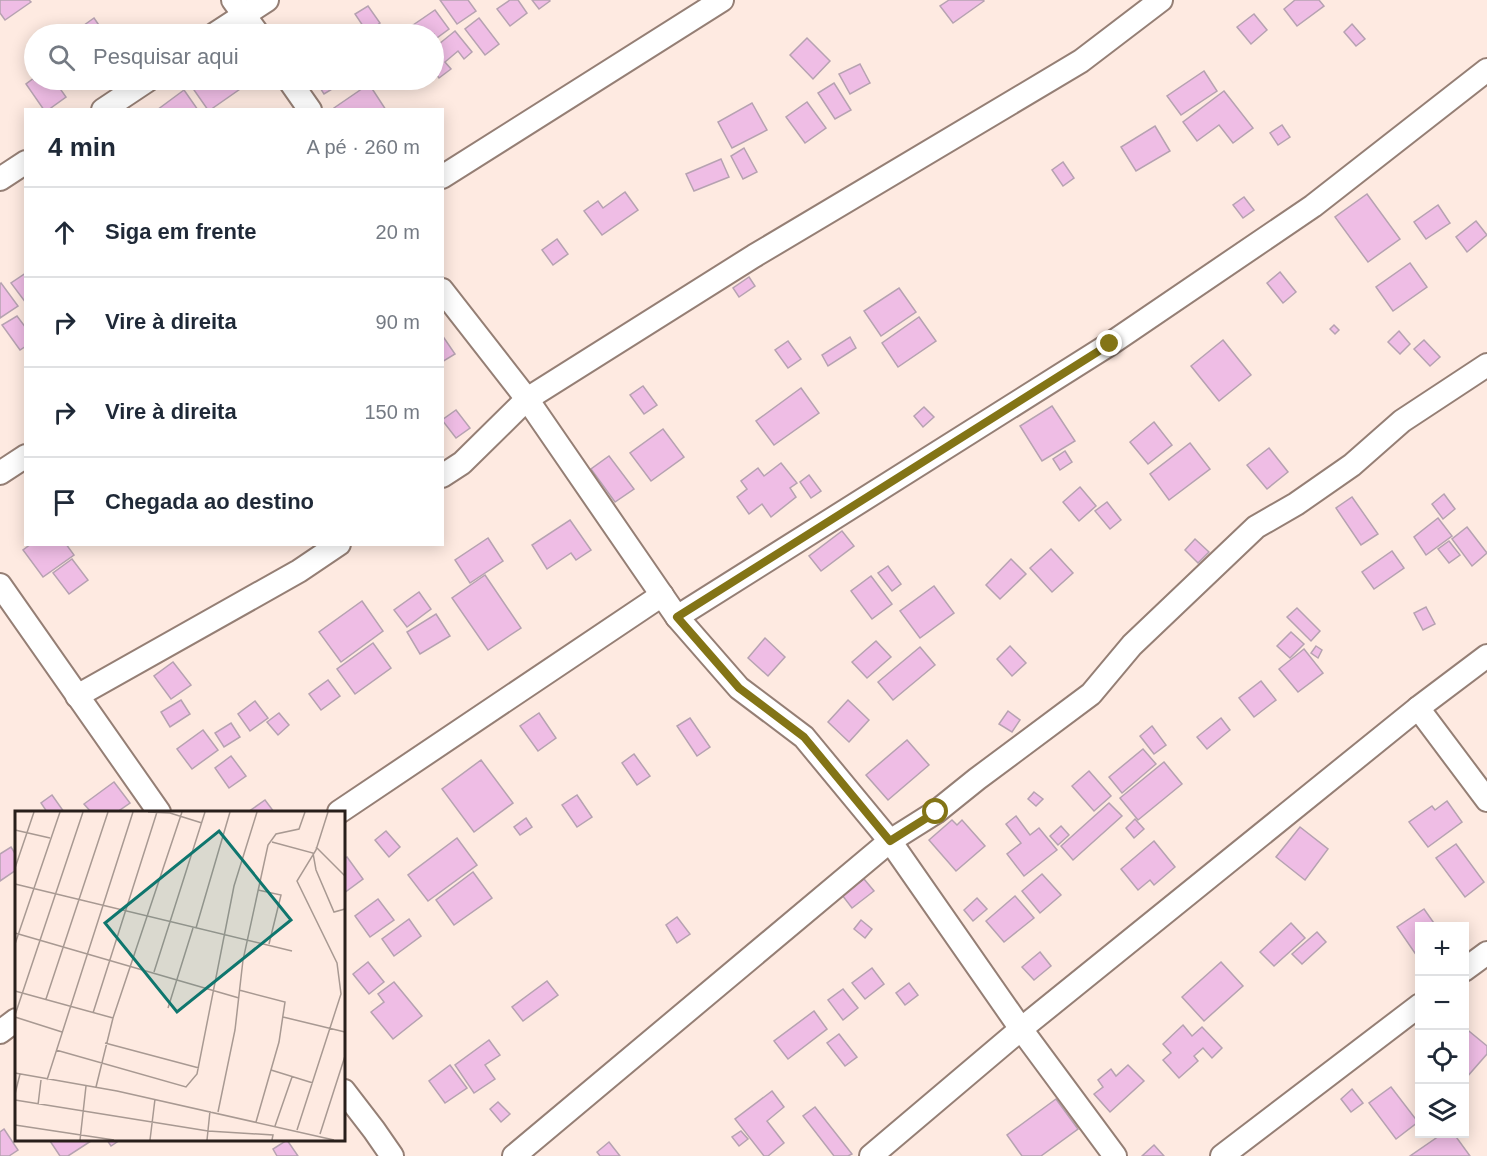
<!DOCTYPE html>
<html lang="pt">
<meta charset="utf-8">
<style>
:root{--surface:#fff;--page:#f2f2f3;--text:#1f2937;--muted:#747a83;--line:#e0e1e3}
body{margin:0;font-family:Arial,sans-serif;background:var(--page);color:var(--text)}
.controls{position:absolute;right:18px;bottom:18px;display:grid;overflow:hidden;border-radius:0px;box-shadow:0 3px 15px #0003}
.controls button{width:54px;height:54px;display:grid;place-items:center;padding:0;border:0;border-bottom:2px solid var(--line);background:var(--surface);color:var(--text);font:30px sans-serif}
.stop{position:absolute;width:18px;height:18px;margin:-14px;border:4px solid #837416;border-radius:50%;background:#fff}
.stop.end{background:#837416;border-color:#fff;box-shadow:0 2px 6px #0008}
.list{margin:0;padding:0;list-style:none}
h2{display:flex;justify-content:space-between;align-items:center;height:78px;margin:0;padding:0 24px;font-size:26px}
h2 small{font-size:20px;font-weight:400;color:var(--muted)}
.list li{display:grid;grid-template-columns:39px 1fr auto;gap:18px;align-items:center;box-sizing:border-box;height:90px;padding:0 24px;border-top:2px solid var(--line)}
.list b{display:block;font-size:22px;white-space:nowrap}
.list em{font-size:20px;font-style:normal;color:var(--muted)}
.icon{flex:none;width:33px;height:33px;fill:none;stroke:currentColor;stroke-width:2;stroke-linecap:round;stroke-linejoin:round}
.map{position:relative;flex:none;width:1487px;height:1156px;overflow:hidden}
.search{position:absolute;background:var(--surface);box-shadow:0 3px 15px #0003;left:24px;top:24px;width:420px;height:66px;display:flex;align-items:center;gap:15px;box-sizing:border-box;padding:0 21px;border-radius:33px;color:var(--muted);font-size:22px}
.panel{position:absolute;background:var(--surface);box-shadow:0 3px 15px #0003;left:24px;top:108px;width:420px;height:438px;border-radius:0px}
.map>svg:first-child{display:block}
.building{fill:#efbde5;stroke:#b6a2b1;stroke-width:1.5}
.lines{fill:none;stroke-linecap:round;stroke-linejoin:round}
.minor-casing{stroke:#957f75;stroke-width:26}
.minor{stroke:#fff;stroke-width:22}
.route{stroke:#837416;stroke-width:8}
.inset-road{fill:none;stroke:#a89992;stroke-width:1.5}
.view{fill:#0f766e;fill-opacity:0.15;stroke:#0f766e;stroke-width:3}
.inset-edge{fill:none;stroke:#281f1b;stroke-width:3}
</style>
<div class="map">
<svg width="1487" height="1156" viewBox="0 0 1487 1156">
<rect width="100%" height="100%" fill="#feeae1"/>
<!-- building -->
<g class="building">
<polygon points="0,0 29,0 31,2 5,20 0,13"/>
<polygon points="440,0 468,0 476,11 457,24"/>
<polygon points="510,0 518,0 527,13 510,26 497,9"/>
<polygon points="532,0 549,0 550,1 539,9"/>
<polygon points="949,0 983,0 984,1 953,23 940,6"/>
<polygon points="1295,0 1319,0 1324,6 1297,26 1284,9"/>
<polygon points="368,6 380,23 367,32 355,14"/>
<polygon points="435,10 449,29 434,40 434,34 400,34"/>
<polygon points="1254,14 1267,30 1251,44 1237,27"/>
<polygon points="94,18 105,34 74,34 73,33"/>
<polygon points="479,18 499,44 485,55 465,29"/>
<polygon points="1352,24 1365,39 1356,46 1344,32"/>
<polygon points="455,31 472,52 464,59 458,51 445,62 451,69 439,78 434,71 434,48"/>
<polygon points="807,38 830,61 813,79 790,55"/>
<polygon points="860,64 870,83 850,94 839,74"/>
<polygon points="1204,71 1217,91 1181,115 1167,96"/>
<polygon points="34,78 34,80 54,80 66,97 48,110 44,110 26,84"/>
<polygon points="187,80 253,80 210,110 208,110"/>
<polygon points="315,80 347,80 324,94"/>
<polygon points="834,83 851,110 835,119 818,93"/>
<polygon points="369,84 386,110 335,110 334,108"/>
<polygon points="184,90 198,110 157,110"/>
<polygon points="1224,91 1253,128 1233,143 1219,125 1197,141 1183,122"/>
<polygon points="807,102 826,128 805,143 786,117"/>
<polygon points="752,103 767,130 732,148 718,122"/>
<polygon points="1282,125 1290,137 1278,145 1270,133"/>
<polygon points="1155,126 1170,151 1136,171 1121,147"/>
<polygon points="744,148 757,172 743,179 731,156"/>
<polygon points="721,159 729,177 694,191 686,174"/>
<polygon points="1063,162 1074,178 1063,186 1052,170"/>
<polygon points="625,192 638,210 602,235 584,211 598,201 603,208"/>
<polygon points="1367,194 1400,239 1368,262 1335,217"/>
<polygon points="1244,197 1254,210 1243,218 1233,205"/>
<polygon points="1438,205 1450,223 1426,239 1414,222"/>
<polygon points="1476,221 1487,235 1467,252 1456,237"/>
<polygon points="557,239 568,254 553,265 542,250"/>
<polygon points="1410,263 1427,287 1393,311 1376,287"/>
<polygon points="1280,272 1296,292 1283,303 1267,283"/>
<polygon points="26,273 26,303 11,283"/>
<polygon points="749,277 755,286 739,297 733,288"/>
<polygon points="1,283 18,306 0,318 0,284"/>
<polygon points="899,288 916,312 881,336 864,311"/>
<polygon points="17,316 26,328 26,346 20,350 2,325"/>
<polygon points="919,317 936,341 898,367 882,343"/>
<polygon points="1334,325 1339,330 1335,334 1330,329"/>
<polygon points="1399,331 1410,344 1400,354 1388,342"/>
<polygon points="442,335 455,354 442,362"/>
<polygon points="850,337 856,348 828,366 822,355"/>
<polygon points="1223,340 1251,375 1219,401 1191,366"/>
<polygon points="1424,340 1440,357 1430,366 1414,349"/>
<polygon points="788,341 801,359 788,368 775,350"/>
<polygon points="643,386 657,405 644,414 630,395"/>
<polygon points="801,388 819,413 774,445 756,421"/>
<polygon points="1052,406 1075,441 1042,461 1020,426"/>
<polygon points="924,407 934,417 923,427 914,416"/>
<polygon points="456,410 470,428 456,438 442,420"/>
<polygon points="1154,422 1172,445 1148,464 1130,442"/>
<polygon points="663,429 684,457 651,481 630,453"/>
<polygon points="1190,443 1210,469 1169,500 1150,474"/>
<polygon points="1269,448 1288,472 1267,489 1247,465"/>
<polygon points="1065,451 1072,462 1060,470 1053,459"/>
<polygon points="609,456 634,489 615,502 591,469"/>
<polygon points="781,463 797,483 790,488 796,497 771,517 762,504 749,514 737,497 747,489 741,481 758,468 764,476"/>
<polygon points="809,475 821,491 811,498 800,482"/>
<polygon points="1080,487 1096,506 1079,521 1063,502"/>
<polygon points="1444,494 1455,509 1443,519 1432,504"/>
<polygon points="1352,497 1378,534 1361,545 1336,508"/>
<polygon points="1107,502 1121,520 1110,529 1095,511"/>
<polygon points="1438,518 1452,536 1426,555 1414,537"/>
<polygon points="570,520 591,550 576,560 571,553 547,569 532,545"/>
<polygon points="1467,527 1487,553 1472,566 1452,539"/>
<polygon points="842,531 854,546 821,571 809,556"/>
<polygon points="488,538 503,561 470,583 455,560"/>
<polygon points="1195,539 1209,552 1198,563 1185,550"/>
<polygon points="1449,541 1460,555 1449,563 1438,549"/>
<polygon points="31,544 66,544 74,555 43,577 23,550"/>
<polygon points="1051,549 1073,573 1052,592 1030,568"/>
<polygon points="1392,551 1404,568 1374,589 1362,572"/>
<polygon points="72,559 88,580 69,594 53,573"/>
<polygon points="1011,559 1026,574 1000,599 986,585"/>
<polygon points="888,566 901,584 892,591 878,573"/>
<polygon points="485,575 521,628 488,650 452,598"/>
<polygon points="871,576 892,604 872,619 851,591"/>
<polygon points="934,586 954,613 920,638 900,611"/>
<polygon points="419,592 431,609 407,627 394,610"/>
<polygon points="362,601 383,631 341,662 319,632"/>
<polygon points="1426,607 1435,624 1423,630 1414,613"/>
<polygon points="1297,608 1320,631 1311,641 1287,617"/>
<polygon points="436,614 450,636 420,654 407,632"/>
<polygon points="1291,632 1304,644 1290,658 1277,646"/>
<polygon points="765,638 785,657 768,676 748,658"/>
<polygon points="876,641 891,657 867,678 852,662"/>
<polygon points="373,643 391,668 355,694 337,669"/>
<polygon points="1010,646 1026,663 1012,676 997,659"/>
<polygon points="1316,646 1322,650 1318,658 1311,653"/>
<polygon points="920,647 935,665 893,700 878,682"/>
<polygon points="1304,649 1323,673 1298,692 1279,669"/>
<polygon points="173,662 191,685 171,699 154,676"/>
<polygon points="328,680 340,696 321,710 309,694"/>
<polygon points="1261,681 1276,700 1254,717 1239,698"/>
<polygon points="181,700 190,714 170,727 161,712"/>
<polygon points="848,700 869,720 849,742 828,722"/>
<polygon points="255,701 268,718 250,731 238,714"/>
<polygon points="1008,711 1020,720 1012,732 999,724"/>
<polygon points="279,713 289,725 278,735 267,722"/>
<polygon points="539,713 556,738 538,751 520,726"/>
<polygon points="690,718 710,747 697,756 677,726"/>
<polygon points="1221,718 1230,730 1207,749 1197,737"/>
<polygon points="231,723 240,737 224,747 215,733"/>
<polygon points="1152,726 1166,745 1154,754 1140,736"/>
<polygon points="203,730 218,750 192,769 177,749"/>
<polygon points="907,740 929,765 888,800 866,775"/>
<polygon points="1143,749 1156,764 1122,793 1109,777"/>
<polygon points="634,754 650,776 637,785 622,763"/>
<polygon points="231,756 246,776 229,788 215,768"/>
<polygon points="481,760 513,803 474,832 442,789"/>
<polygon points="1164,762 1182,784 1138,820 1120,798"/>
<polygon points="1089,771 1111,796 1094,811 1072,786"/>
<polygon points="114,782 130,803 117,812 91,812 84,804"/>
<polygon points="1034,792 1043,799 1036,806 1028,799"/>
<polygon points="52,795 64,812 47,812 41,803"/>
<polygon points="577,795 592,817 577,827 562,805"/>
<polygon points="265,800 274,812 248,812"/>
<polygon points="1447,801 1462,822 1428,847 1409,822 1432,806 1435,810"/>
<polygon points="1109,803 1122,816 1073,860 1061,846"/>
<polygon points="1016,816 1030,835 1039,828 1057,850 1024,876 1007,854 1021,843 1006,824"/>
<polygon points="526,818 532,827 520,835 514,827"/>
<polygon points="1135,819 1144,829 1134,838 1126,828"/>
<polygon points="952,820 957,825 962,820 985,846 956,871 929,840"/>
<polygon points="1061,826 1069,835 1058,845 1050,836"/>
<polygon points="1300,827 1328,849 1305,880 1276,857"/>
<polygon points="386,831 400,847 389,857 375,840"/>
<polygon points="457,838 477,865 428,901 408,875"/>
<polygon points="1154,841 1175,867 1154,885 1150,880 1138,890 1121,869"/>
<polygon points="1456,844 1484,882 1465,897 1436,858"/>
<polygon points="11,847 16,855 16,870 0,881 0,854"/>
<polygon points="347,857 363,879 344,893 344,859"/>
<polygon points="473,872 492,898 454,925 436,900"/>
<polygon points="1042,874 1061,895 1040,913 1022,891"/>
<polygon points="864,879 874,891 852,908 842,895"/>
<polygon points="1015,896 1034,918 1004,942 986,921"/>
<polygon points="977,898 987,909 973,921 964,910"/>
<polygon points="378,899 394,920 370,937 355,916"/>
<polygon points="1424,909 1436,926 1420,926 1419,959 1397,927"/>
<polygon points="677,917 690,934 677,943 666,925"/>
<polygon points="409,919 421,936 394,956 382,939"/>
<polygon points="861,920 872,929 865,938 854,929"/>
<polygon points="1291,923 1305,938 1274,966 1260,952"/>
<polygon points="1317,932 1326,942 1302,964 1292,954"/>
<polygon points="1040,952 1051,966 1034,980 1022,967"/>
<polygon points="368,962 384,982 369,994 353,974"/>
<polygon points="1221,962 1243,986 1204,1021 1182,997"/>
<polygon points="872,968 884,984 865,999 852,983"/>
<polygon points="547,981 558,995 523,1021 512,1007"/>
<polygon points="394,982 422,1016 393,1039 371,1012 384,1002 378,994"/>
<polygon points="909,983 918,995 905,1005 896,993"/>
<polygon points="843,989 858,1008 843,1020 828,1000"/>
<polygon points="814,1011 827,1029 788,1059 774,1041"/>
<polygon points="1183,1025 1192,1036 1202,1027 1222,1048 1212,1058 1203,1048 1194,1056 1198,1061 1179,1078 1163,1060 1171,1053 1163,1044"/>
<polygon points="1464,1027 1487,1046 1487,1054 1466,1078"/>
<polygon points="839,1034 857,1057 845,1066 827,1043"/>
<polygon points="489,1040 500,1055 485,1065 495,1079 474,1093 455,1065"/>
<polygon points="450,1065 467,1088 445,1103 429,1081"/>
<polygon points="1128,1065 1144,1081 1110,1112 1094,1094 1103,1087 1098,1080 1111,1069 1116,1076"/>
<polygon points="1391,1087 1418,1122 1396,1139 1369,1103"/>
<polygon points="1352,1089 1363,1103 1351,1112 1341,1099"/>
<polygon points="772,1091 784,1107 767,1121 784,1143 768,1156 764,1156 735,1119"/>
<polygon points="1056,1099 1078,1129 1041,1156 1022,1156 1007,1135"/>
<polygon points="498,1102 510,1114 501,1122 490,1109"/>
<polygon points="815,1107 852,1154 848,1156 834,1156 803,1116"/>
<polygon points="4,1129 18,1150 9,1156 0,1156 0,1132"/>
<polygon points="741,1131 748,1139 739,1146 732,1137"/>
<polygon points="1442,1134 1454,1134 1470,1156 1410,1156"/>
<polygon points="52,1140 91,1140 91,1141 68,1156 60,1156 50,1141"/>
<polygon points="107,1140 120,1140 111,1146"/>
<polygon points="287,1140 298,1156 277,1156 273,1149"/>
<polygon points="609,1142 620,1156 600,1156 597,1152"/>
<polygon points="1154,1145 1164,1156 1142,1156"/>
</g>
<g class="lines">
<!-- minor casing -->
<g class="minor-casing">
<g id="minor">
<polyline points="233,0 258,34"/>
<polyline points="215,34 267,0"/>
<polyline points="289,80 310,110"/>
<polyline points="103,110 148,80"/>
<polyline points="442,177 722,0"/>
<polyline points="0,179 26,162"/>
<polyline points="442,290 527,399 677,617 739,688 804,737 890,841 1021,1029 1115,1156"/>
<polyline points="0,473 26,456"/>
<polyline points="442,476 462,463 527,399 754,256 1081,61 1161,0"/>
<polyline points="0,585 159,812"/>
<polyline points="677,617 1110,344 1313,206 1487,70"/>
<polyline points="77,696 299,571 339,544"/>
<polyline points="1418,708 1487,800"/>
<polyline points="339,812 662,595"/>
<polyline points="1464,970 1487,953"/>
<polyline points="0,1032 16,1020"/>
<polyline points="344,1091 374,1130 392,1156"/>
<polyline points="514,1156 890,841 936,812 977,779 1091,694 1132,645 1256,527 1296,504 1352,465 1402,421 1487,365"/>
<polyline points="871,1156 1021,1029 1418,708 1487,656"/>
<polyline points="1222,1156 1420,1005"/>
</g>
</g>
<!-- minor -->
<use href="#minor" class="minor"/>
</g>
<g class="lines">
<!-- route -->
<polyline class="route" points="936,812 890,841 804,737 739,688 677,617 1110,344"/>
</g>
<!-- overview -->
<g transform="translate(15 811)">
<rect width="330" height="330" fill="#feeae1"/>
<path class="inset-road" d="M133,1L155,2L187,12M0,19L35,27M257,31L298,42L301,59L319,101L330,98M301,36L330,65M0,57L19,1M0,73L277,140M243,79L266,84L254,133M181,117L215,1M0,122L224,187M0,133L45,1M139,161L190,1M224,179L270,191L264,231L241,311M0,180L98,207M31,188L93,1M153,197L178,117M78,202L142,1M0,204L68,1M0,206L47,221M268,206L330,221M90,232L184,257M41,239L171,276L182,263L219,75L242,1M256,259L298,272M0,262L102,280L319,329M32,269L118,1M81,276L98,207L167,1M0,283L5,263M0,289L193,320L258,324L257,329M23,294L26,269M203,301L220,219L228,149L253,34L261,23L284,18L290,1M0,314L99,329M260,315L277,266M282,319L326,183L322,152L282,70L301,39L313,1M305,323L330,245M65,329L71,275M135,329L140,288M192,329L195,300"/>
<path class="view" d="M204,20L276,109L162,201L90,112Z"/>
<rect width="330" height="330" class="inset-edge"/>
</g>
</svg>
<div class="controls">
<button>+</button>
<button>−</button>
<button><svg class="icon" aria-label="locate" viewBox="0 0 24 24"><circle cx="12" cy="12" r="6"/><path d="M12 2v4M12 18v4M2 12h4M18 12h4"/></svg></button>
<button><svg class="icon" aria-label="layers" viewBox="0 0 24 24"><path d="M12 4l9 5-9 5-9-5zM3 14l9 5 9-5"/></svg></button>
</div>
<div class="stop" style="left:936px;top:812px"></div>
<div class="stop end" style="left:1110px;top:344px"></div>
<div class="search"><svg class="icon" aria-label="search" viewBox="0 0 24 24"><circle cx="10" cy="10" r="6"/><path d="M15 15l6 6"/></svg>Pesquisar aqui</div>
<section class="panel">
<h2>4 min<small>A pé · 260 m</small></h2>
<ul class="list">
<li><svg class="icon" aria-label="ahead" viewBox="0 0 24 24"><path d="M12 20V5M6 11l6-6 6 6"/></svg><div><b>Siga em frente</b></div><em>20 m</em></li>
<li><svg class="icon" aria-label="right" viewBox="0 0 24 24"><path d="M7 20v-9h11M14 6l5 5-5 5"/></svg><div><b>Vire à direita</b></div><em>90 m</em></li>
<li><svg class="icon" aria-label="right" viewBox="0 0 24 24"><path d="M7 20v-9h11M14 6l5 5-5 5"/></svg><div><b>Vire à direita</b></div><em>150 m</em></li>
<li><svg class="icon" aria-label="arrive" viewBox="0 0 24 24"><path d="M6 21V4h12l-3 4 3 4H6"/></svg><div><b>Chegada ao destino</b></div></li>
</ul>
</section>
</div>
